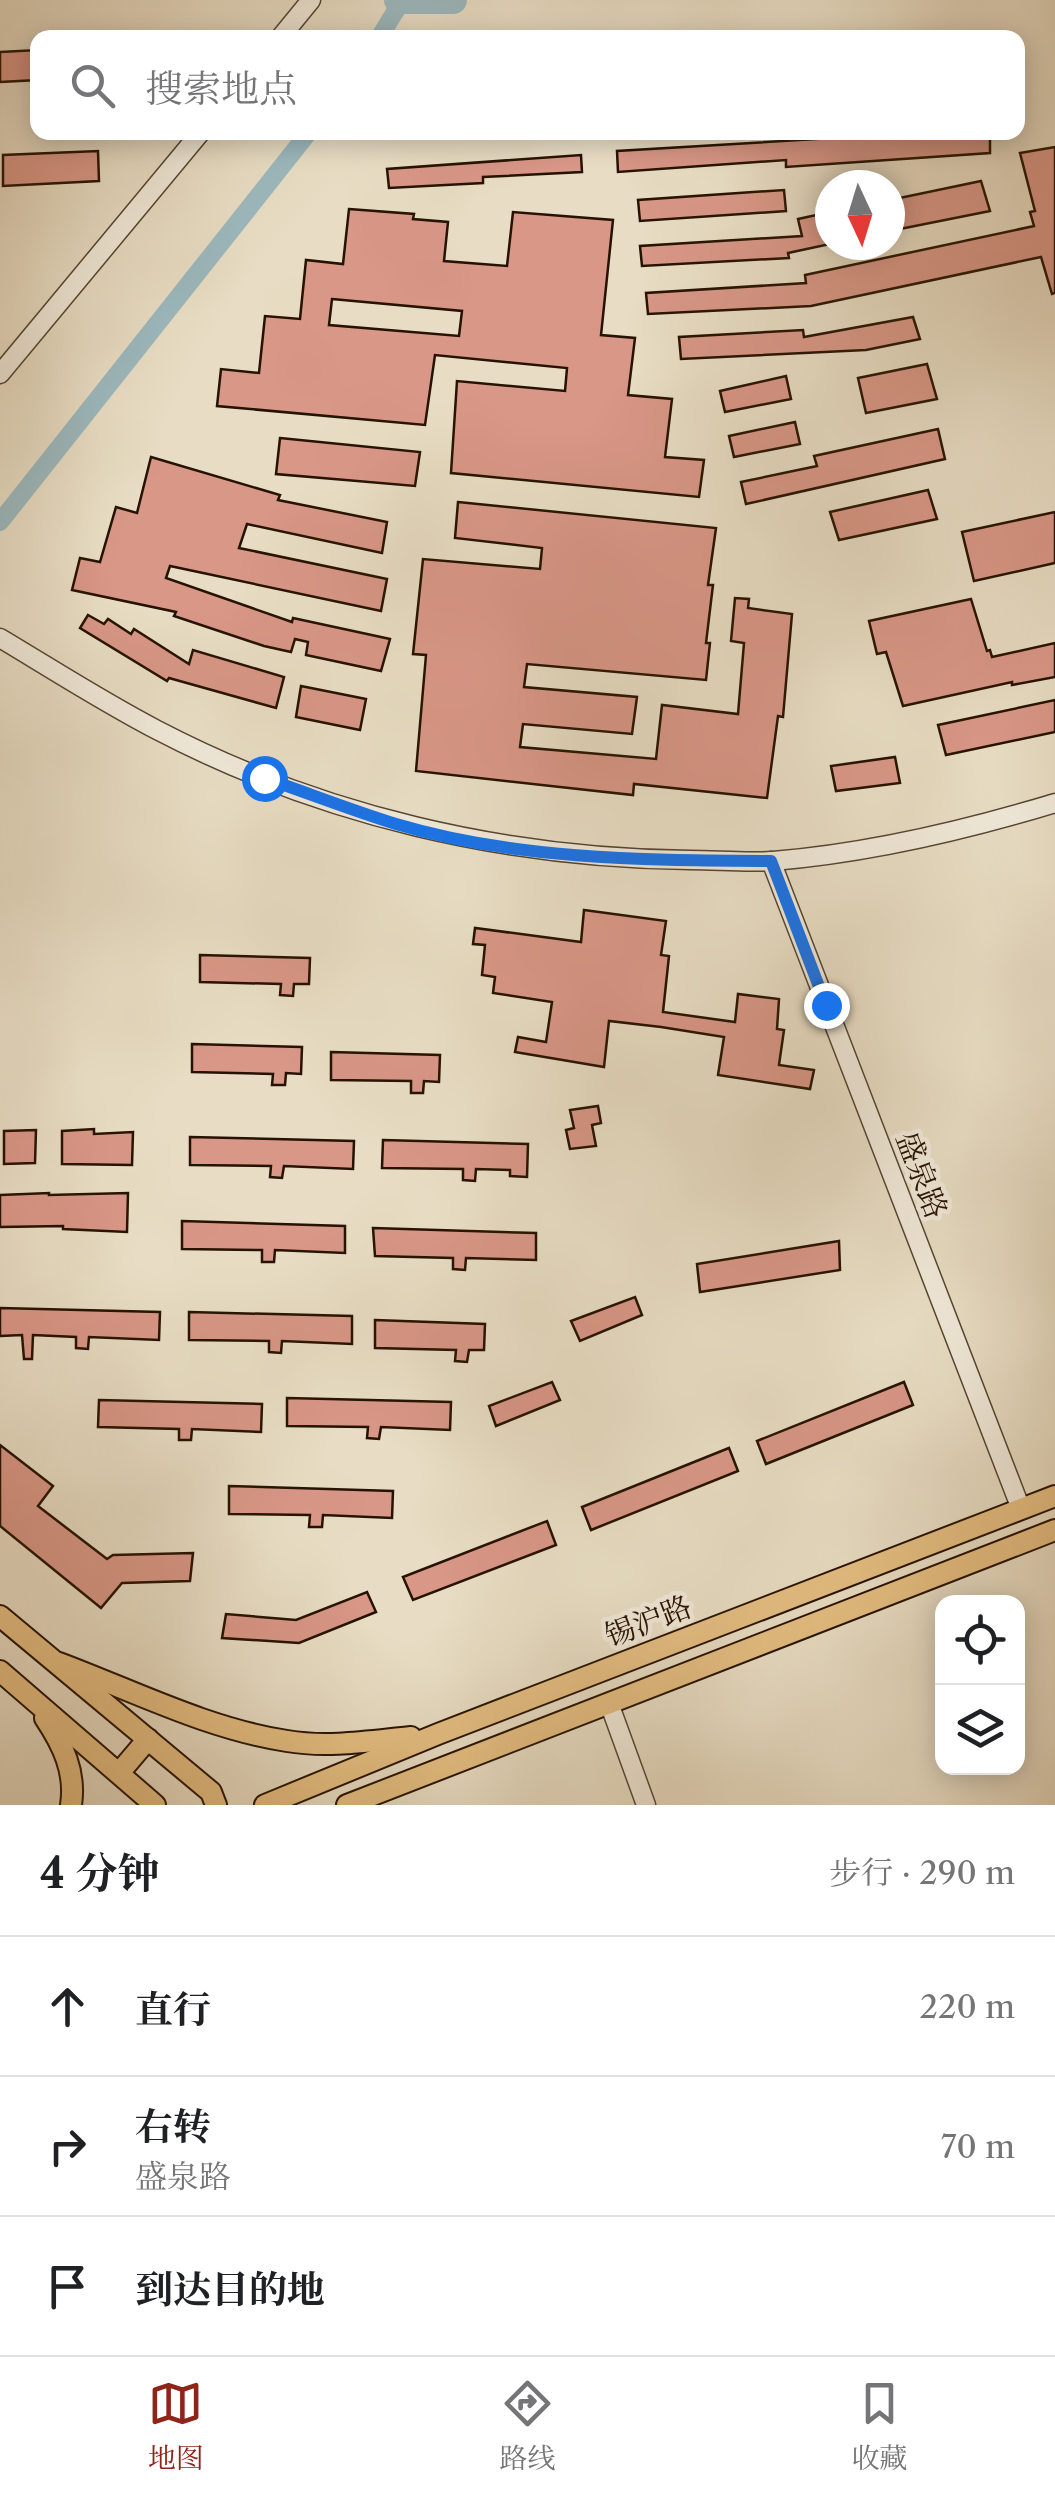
<!DOCTYPE html>
<html lang="zh">
<meta charset="utf-8">
<style>
:root{--surface:#fff;--page:#f6f6f6;--text:#202124;--muted:#757577;--line:#e0e0e0;--accent:#8f2418}
body{margin:0;font-family:"Libre Caslon Text","Noto Serif SC",serif;background:var(--page);color:var(--text)}
.controls{position:absolute;right:30px;bottom:30px;display:grid;overflow:hidden;border-radius:20px;box-shadow:0 5px 25px #0003}
.controls button{width:90px;height:90px;display:grid;place-items:center;padding:0;border:0;border-bottom:2px solid var(--line);background:var(--surface);color:var(--text);font:50px sans-serif}
.compass{position:absolute;left:815px;top:170px;width:90px;height:90px;border-radius:50%;background:var(--surface);box-shadow:0 5px 25px #0003;rotate:176deg}
.stop{position:absolute;width:30px;height:30px;margin:-22px;border:8px solid #1a73e8;border-radius:50%;background:#fff}
.stop.end{background:#1a73e8;border-color:#fff;box-shadow:0 2px 10px #0008}
.list{margin:0;padding:0;list-style:none}
h2{display:flex;justify-content:space-between;align-items:center;height:130px;margin:0;padding:0 40px;font-size:42px}
h2 small{font-size:32px;font-weight:400;color:var(--muted)}
.list li{display:grid;grid-template-columns:65px 1fr auto;gap:30px;align-items:center;box-sizing:border-box;height:140px;padding:0 40px;border-top:2px solid var(--line)}
.list b{display:block;font-size:38px;white-space:nowrap}
.list p{margin:0;font-size:32px;white-space:nowrap;color:var(--muted)}
.list em{font-size:32px;font-style:normal;color:var(--muted)}
.icon{flex:none;width:55px;height:55px;fill:none;stroke:currentColor;stroke-width:2;stroke-linecap:round;stroke-linejoin:round}
.map{position:relative;flex:none;width:1055px;height:1805px;overflow:hidden}
.search{position:absolute;background:var(--surface);box-shadow:0 5px 25px #0003;left:30px;right:30px;top:30px;height:110px;display:flex;align-items:center;gap:25px;box-sizing:border-box;padding:0 35px;border-radius:20px;color:var(--muted);font-size:38px}
.sheet{height:550px;background:var(--surface)}
nav{display:flex;justify-content:space-around;align-items:center;box-sizing:border-box;height:140px;border-top:2px solid var(--line);background:var(--surface);font-size:28px;color:var(--muted)}
nav a{display:grid;justify-items:center;gap:5px}
nav .on{color:var(--accent)}
.map>svg:first-child{display:block}
.lines{fill:none;stroke-linecap:round;stroke-linejoin:round}
.canal{stroke:#9cb9bf;stroke-width:18}
.river{stroke:#9cb9bf;stroke-width:28}
.building{fill:#d99787;stroke:#261201;stroke-width:2.5;fill-rule:evenodd}
.minor-casing{stroke:#564532;stroke-width:21}
.major-casing{stroke:#261201;stroke-width:24}
.minor{stroke:#f0e9d9;stroke-width:18}
.major{stroke:#e4be82;stroke-width:20}
.route{stroke:#1a73e8;stroke-width:12}
.labels{text-anchor:middle;dominant-baseline:central;stroke-width:9;stroke-linejoin:round;paint-order:stroke}
.street-label{font-size:30px;fill:#261201;stroke:#f0e9d9}
</style>
<div class="map">
<svg width="1055" height="1805" viewBox="0 0 1055 1805">
<rect width="100%" height="100%" fill="#e8ddc4"/>
<filter id="stains"><feTurbulence type="fractalNoise" baseFrequency=".002" numOctaves="4"/><feColorMatrix values="0 0 0 0 .2 0 0 0 0 .09 0 0 0 0 .02 0 0 0 .5 -.17"/></filter>
<radialGradient id="worn" r=".72"><stop offset=".6" stop-color="#630" stop-opacity="0"/><stop offset="1" stop-color="#630" stop-opacity=".3"/></radialGradient>
<g class="lines">
<!-- canal -->
<g class="canal">
<polyline points="379,38 401,2"/>
<polyline points="0,522 309,132"/>
</g>
<!-- river -->
<polyline class="river" points="398,0 453,0"/>
</g>
<!-- building -->
<g class="building">
<polygon points="38,50 38,80 0,82 0,52"/>
<polygon points="933,132 990,132 990,153 786,167 786,160 618,172 617,151"/>
<polygon points="1055,147 1055,293 1052,294 1041,257 811,306 648,314 646,293 806,283 805,275 1034,226 1030,212 1035,211 1020,153"/>
<polygon points="98,151 99,181 3,186 3,155"/>
<polygon points="581,155 582,172 483,177 483,183 389,188 387,169"/>
<polygon points="981,181 990,211 890,231 890,200"/>
<polygon points="784,190 786,211 640,221 638,200"/>
<path d="M349,209L414,214L413,219L448,222L444,261L507,266L513,212L613,220L601,335L635,338L628,395L672,399L665,457L704,460L699,497L451,473L457,381L565,391L567,368L435,355L425,425L217,406L221,369L259,373L265,316L300,319L306,260L343,264ZM332,299L462,311L459,336L329,325Z"/>
<polygon points="830,212 830,244 788,253 789,258 642,266 640,246 802,236 798,219"/>
<polygon points="913,317 920,339 866,350 681,359 679,337 803,330 804,337"/>
<polygon points="927,364 937,399 866,413 858,378"/>
<polygon points="786,376 791,399 725,412 720,391"/>
<polygon points="795,422 800,444 734,457 729,436"/>
<polygon points="938,429 945,459 746,504 741,482 817,466 814,456"/>
<polygon points="280,438 420,452 415,486 276,474"/>
<polygon points="151,457 280,495 278,500 387,522 382,553 247,524 239,548 387,579 381,611 170,566 166,578 292,622 293,618 390,639 381,671 306,655 308,642 295,639 291,652 264,646 174,616 176,612 72,590 80,558 100,562 116,507 137,513"/>
<polygon points="928,490 937,519 839,540 830,512"/>
<polygon points="458,502 716,528 708,585 713,585 706,643 710,643 706,680 527,664 524,687 637,697 632,734 523,724 520,747 656,759 662,705 738,714 744,643 731,641 735,598 749,599 748,608 792,614 783,717 778,716 767,798 634,784 633,795 416,771 426,655 413,654 423,559 540,569 542,548 455,538"/>
<polygon points="1055,512 1055,563 974,581 962,532"/>
<polygon points="971,599 987,651 990,650 992,657 1055,643 1055,677 1012,685 1012,682 903,706 886,652 877,654 869,621"/>
<polygon points="88,615 104,624 108,619 131,634 134,629 189,664 193,650 284,677 276,708 169,678 167,681 80,628"/>
<polygon points="301,686 366,699 360,730 296,717"/>
<polygon points="1055,700 1055,732 946,755 938,725"/>
<polygon points="895,757 900,783 836,791 831,766"/>
<polygon points="584,910 666,921 661,955 669,956 663,1012 735,1022 738,994 779,999 777,1029 784,1030 779,1065 814,1070 810,1089 718,1075 724,1037 661,1027 609,1021 604,1067 515,1052 518,1037 546,1042 552,1002 493,993 495,977 482,975 485,945 473,944 475,928 581,942"/>
<polygon points="200,955 310,958 309,984 294,984 293,996 280,995 281,984 200,982"/>
<polygon points="192,1044 302,1047 301,1074 286,1073 285,1085 272,1085 273,1074 192,1072"/>
<polygon points="331,1052 440,1055 439,1082 424,1081 423,1093 411,1093 411,1081 331,1080"/>
<polygon points="598,1106 601,1123 592,1125 596,1146 570,1149 566,1130 574,1128 570,1110"/>
<polygon points="94,1129 94,1134 133,1132 132,1165 62,1164 62,1131"/>
<polygon points="36,1130 35,1163 4,1164 4,1131"/>
<polygon points="190,1137 354,1141 353,1169 284,1166 282,1178 270,1177 271,1166 190,1165"/>
<polygon points="383,1140 528,1144 527,1177 510,1176 510,1170 476,1169 475,1181 463,1180 463,1169 382,1168"/>
<polygon points="49,1193 49,1195 128,1193 127,1232 63,1229 63,1226 0,1227 0,1195"/>
<polygon points="182,1221 345,1226 345,1253 275,1250 274,1262 262,1262 262,1250 182,1249"/>
<polygon points="373,1228 536,1233 536,1260 466,1258 465,1270 453,1269 453,1258 375,1256"/>
<polygon points="839,1241 840,1270 700,1292 697,1264"/>
<polygon points="635,1297 642,1315 580,1341 571,1321"/>
<polygon points="0,1308 160,1312 159,1340 89,1337 88,1349 76,1348 76,1337 33,1335 32,1359 24,1359 22,1335 0,1336"/>
<polygon points="189,1312 352,1316 352,1344 282,1341 281,1353 269,1352 269,1341 189,1340"/>
<polygon points="375,1320 485,1324 484,1350 469,1350 467,1362 455,1361 456,1350 375,1348"/>
<polygon points="552,1382 560,1400 496,1426 489,1406"/>
<polygon points="904,1382 913,1405 766,1464 757,1441"/>
<polygon points="287,1398 451,1402 450,1430 381,1427 379,1439 367,1438 368,1427 287,1426"/>
<polygon points="99,1400 262,1404 261,1432 192,1429 191,1440 179,1440 179,1429 98,1427"/>
<polygon points="0,1445 53,1486 38,1506 107,1559 113,1555 193,1553 190,1581 122,1583 101,1608 0,1526"/>
<polygon points="729,1448 738,1471 591,1530 582,1507"/>
<polygon points="229,1486 393,1491 392,1518 323,1515 322,1527 309,1527 310,1515 229,1514"/>
<polygon points="547,1521 556,1545 413,1600 403,1577"/>
<polygon points="367,1592 376,1612 299,1643 222,1638 226,1614 296,1620"/>
</g>
<g class="lines">
<!-- minor casing -->
<g class="minor-casing">
<g id="minor">
<polyline points="280,38 311,0"/>
<polyline points="0,374 201,132"/>
<path d="M0,638C52,669 103,702 157,730C322,816 505,858 690,860C717,860 746,863 773,861C869,853 963,831 1055,803"/>
<polyline points="771,861 1021,1509"/>
<polyline points="609,1703 646,1805"/>
</g>
</g>
<!-- major casing -->
<g class="major-casing">
<g id="major">
<polyline points="0,1616 211,1792 216,1805"/>
<path d="M59,1663C134,1691 208,1729 287,1741C328,1748 370,1741 411,1737"/>
<polyline points="0,1671 155,1805"/>
<path d="M45,1718C63,1745 76,1772 71,1805"/>
<polyline points="119,1773 148,1739"/>
<polyline points="265,1805 438,1734 1055,1496"/>
<polyline points="347,1805 1055,1530"/>
</g>
</g>
<!-- minor -->
<use href="#minor" class="minor"/>
<!-- major -->
<use href="#major" class="major"/>
</g>
<g class="lines">
<!-- route -->
<path class="route" d="M264,778C308,793 351,810 396,824C517,860 645,860 771,861L826,1005"/>
</g>
<g class="labels">
<!-- street labels -->
<g class="street-label">
<text transform="translate(922 1175) rotate(69)">盛泉路</text>
<text transform="translate(648 1621) rotate(-21)">锡沪路</text>
</g>
</g>
<rect width="100%" height="100%" filter="url(#stains)"/>
<rect width="100%" height="100%" fill="url(#worn)"/>
</svg>
<div class="controls">
<button><svg class="icon" aria-label="locate" viewBox="0 0 24 24"><circle cx="12" cy="12" r="6"/><path d="M12 2v4M12 18v4M2 12h4M18 12h4"/></svg></button>
<button><svg class="icon" aria-label="layers" viewBox="0 0 24 24"><path d="M12 4l9 5-9 5-9-5zM3 14l9 5 9-5"/></svg></button>
</div>
<svg class="compass" viewBox="-18 -18 36 36"><path d="M0-13l5 13h-10z" fill="#e53935"/><path d="M0 13l5-13h-10z" fill="#757577"/></svg>
<div class="stop" style="left:264px;top:778px"></div>
<div class="stop end" style="left:826px;top:1005px"></div>
<div class="search"><svg class="icon" aria-label="search" viewBox="0 0 24 24"><circle cx="10" cy="10" r="6"/><path d="M15 15l6 6"/></svg>搜索地点</div>
</div>
<section class="sheet">
<h2>4 分钟<small>步行 · 290 m</small></h2>
<ul class="list">
<li><svg class="icon" aria-label="ahead" viewBox="0 0 24 24"><path d="M12 20V5M6 11l6-6 6 6"/></svg><div><b>直行</b></div><em>220 m</em></li>
<li><svg class="icon" aria-label="right" viewBox="0 0 24 24"><path d="M7 20v-9h11M14 6l5 5-5 5"/></svg><div><b>右转</b><p>盛泉路</p></div><em>70 m</em></li>
<li><svg class="icon" aria-label="arrive" viewBox="0 0 24 24"><path d="M6 21V4h12l-3 4 3 4H6"/></svg><div><b>到达目的地</b></div></li>
</ul>
</section>
<nav>
<a class="on"><svg class="icon" aria-label="map" viewBox="0 0 24 24"><path d="M3 6l6-2 6 2 6-2v14l-6 2-6-2-6 2zM9 4v14M15 6v14"/></svg>地图</a>
<a><svg class="icon" aria-label="directions" viewBox="0 0 24 24"><path d="M12 3l9 9-9 9-9-9zM9 14v-3h6M13 9l2 2-2 2"/></svg>路线</a>
<a><svg class="icon" aria-label="saved" viewBox="0 0 24 24"><path d="M7 4h10v16l-5-4-5 4z"/></svg>收藏</a>
</nav>
